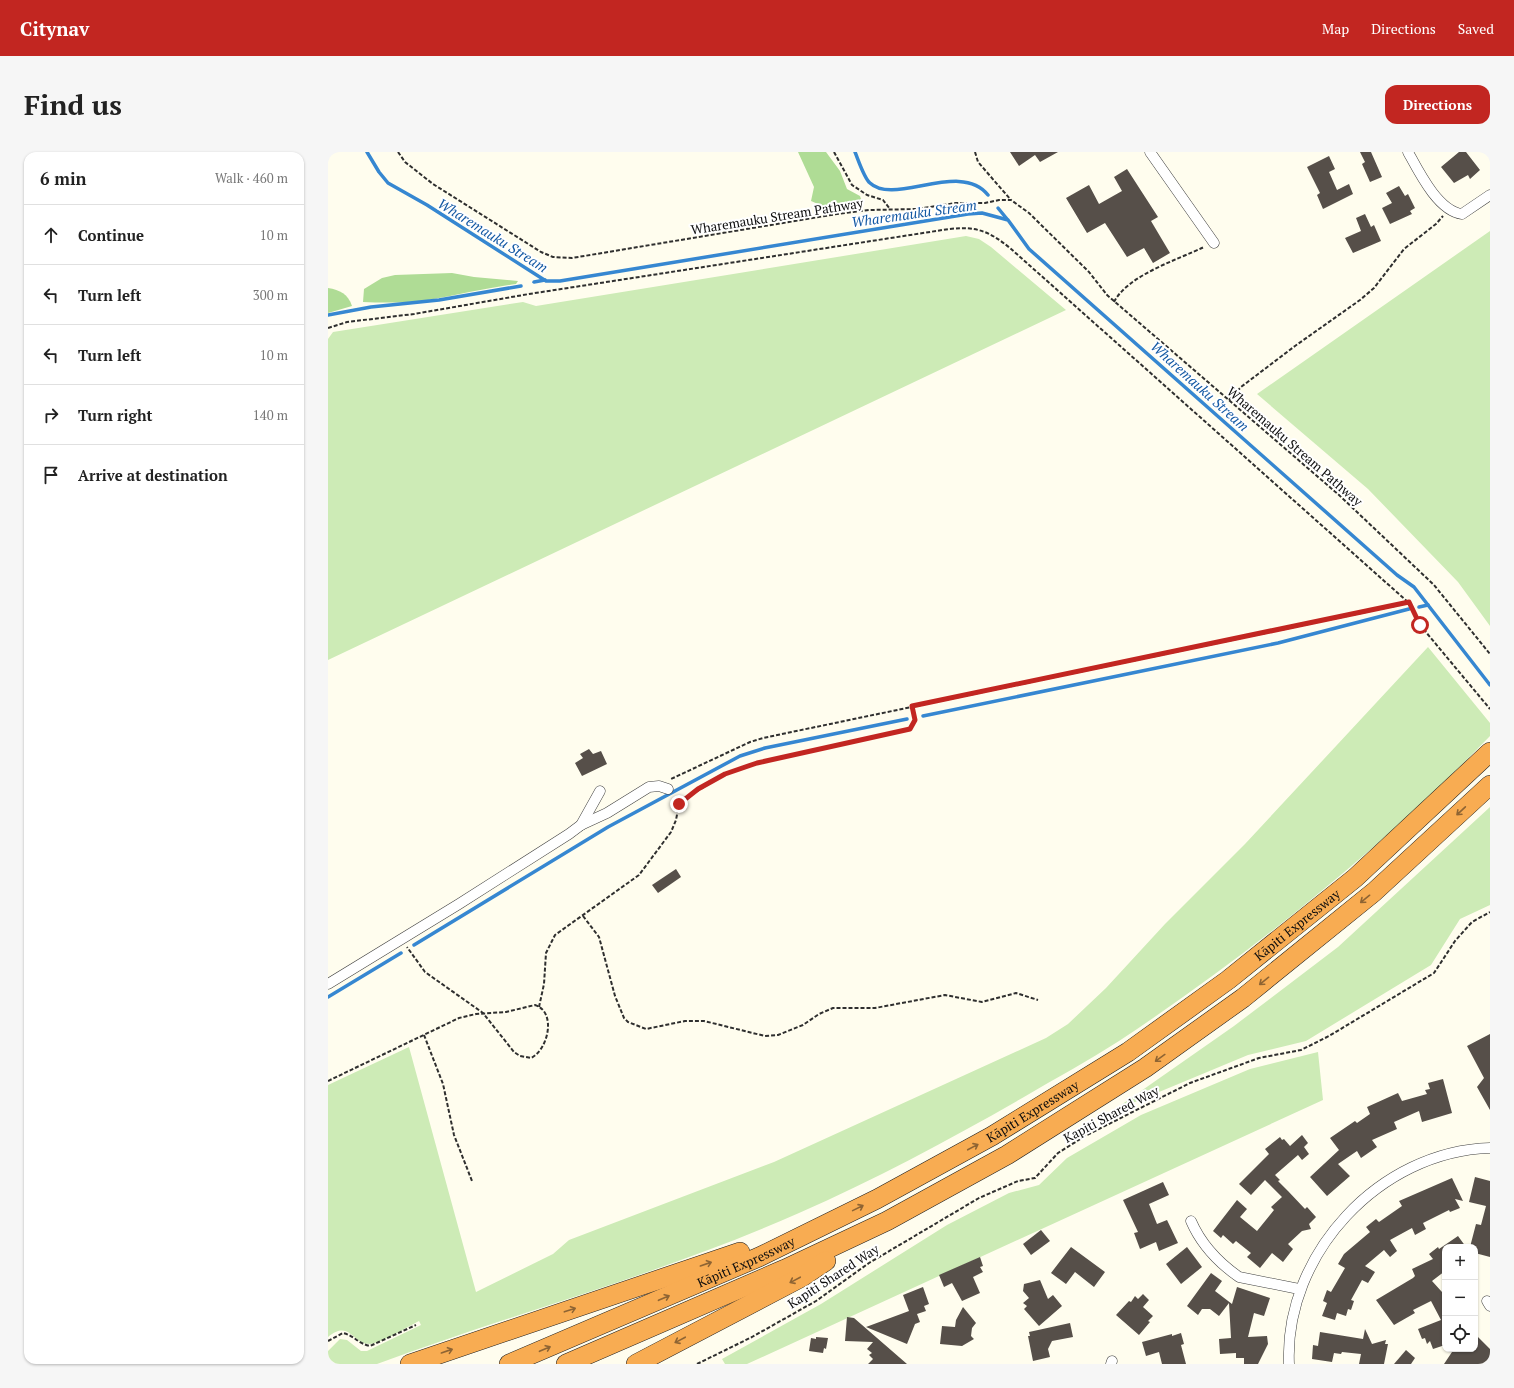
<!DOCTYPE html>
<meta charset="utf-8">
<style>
:root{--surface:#fff;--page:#f6f6f6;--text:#222;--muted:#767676;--line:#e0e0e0;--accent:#c22621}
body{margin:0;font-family:"PT Serif",serif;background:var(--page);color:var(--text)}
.controls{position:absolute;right:12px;bottom:12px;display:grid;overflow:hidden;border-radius:8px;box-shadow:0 1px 3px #0004}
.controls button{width:36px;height:36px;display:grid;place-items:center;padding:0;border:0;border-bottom:1px solid var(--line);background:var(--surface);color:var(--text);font:20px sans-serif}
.stop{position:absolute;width:12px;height:12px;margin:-9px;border:3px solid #c22621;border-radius:50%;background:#fff}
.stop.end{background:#c22621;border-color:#fff;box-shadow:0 1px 4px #0008}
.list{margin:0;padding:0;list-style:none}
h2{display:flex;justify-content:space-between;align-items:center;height:52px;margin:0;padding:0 16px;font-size:17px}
h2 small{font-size:13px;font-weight:400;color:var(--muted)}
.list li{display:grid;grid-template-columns:26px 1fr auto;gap:12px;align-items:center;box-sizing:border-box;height:60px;padding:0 16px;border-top:1px solid var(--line)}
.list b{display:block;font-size:15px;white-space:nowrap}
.list em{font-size:13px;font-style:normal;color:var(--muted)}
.icon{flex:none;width:22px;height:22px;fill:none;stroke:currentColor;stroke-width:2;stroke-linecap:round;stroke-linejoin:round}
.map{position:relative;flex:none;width:1162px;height:1212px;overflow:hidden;border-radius:12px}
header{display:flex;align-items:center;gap:24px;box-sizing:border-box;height:56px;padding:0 20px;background:var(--accent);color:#fff}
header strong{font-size:19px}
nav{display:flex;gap:22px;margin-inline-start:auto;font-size:14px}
.intro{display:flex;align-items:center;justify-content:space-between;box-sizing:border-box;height:96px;padding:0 24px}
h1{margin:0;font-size:28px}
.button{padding:10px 18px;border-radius:12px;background:var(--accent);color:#fff;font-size:14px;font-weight:700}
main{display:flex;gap:24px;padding:0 24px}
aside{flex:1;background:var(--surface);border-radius:12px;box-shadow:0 1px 3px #0004}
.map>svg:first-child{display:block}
.green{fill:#cdebb6}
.forest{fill:#afdc95}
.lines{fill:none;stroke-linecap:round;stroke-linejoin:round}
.stream{stroke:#3687d1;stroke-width:3.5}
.building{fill:#564f49}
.minor-casing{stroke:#404040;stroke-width:11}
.motorway-casing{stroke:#1e1e1e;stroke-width:20}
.path{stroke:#2f2f2f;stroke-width:2;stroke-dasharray:4 2;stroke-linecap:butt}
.minor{stroke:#fff;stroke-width:10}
.motorway{stroke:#f8ac52;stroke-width:19}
.oneway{stroke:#8e6433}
.route{stroke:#c22621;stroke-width:5}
.labels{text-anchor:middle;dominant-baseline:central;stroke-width:4;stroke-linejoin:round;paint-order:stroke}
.street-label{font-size:13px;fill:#0d0d0d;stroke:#fff}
.water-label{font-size:14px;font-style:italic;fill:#1358a3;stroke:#fff}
</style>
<header>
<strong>Citynav</strong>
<nav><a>Map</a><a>Directions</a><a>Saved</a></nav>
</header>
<div class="intro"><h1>Find us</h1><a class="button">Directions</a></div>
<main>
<aside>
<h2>6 min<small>Walk · 460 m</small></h2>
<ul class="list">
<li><svg class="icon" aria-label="ahead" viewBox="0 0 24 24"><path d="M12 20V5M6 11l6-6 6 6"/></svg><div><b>Continue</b></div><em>10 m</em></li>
<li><svg class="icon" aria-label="left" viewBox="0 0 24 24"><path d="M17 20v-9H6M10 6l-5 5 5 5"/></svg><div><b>Turn left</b></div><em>300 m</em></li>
<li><svg class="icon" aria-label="left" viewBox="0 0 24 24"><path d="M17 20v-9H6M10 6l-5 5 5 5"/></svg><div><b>Turn left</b></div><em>10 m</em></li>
<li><svg class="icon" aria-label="right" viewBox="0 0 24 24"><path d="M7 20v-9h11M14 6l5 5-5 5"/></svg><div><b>Turn right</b></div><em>140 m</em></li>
<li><svg class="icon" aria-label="arrive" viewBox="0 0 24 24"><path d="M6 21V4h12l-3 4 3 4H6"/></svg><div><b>Arrive at destination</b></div></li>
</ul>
</aside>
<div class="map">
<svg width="1162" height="1212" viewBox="0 0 1162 1212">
<rect width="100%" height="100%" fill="#fffdee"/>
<!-- green -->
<g class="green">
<polygon points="1162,79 1162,474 1130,430 1040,337 929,242"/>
<polygon points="638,84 651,87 663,95 738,158 0,508 0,187 5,180 195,150 208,154"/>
<path d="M1100,495L1162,571V584C1054,696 921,803 791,889C760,909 728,926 696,945C623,987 548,1027 471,1061C334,1122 189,1160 49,1212H0V1199L12,1187L19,1188L33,1199H39L93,1173L91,1169C79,1175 54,1191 42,1192C24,1192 22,1167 0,1185V933L81,895L148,1140L225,1102L241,1088L446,1010L718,886L740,872L778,836L837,772L917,692Z"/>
<polygon points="1162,655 1162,753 1132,767 1103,813 978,889 920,903 783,960 906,874 1010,795"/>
<polygon points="990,900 995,948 419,1212 397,1212 394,1207 493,1152 619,1073 681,1041 711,1033 739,1006 813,963 922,917"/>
</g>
<!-- forest -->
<g class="forest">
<polygon points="470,0 498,0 512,19 519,37 532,44 534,50 497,55 483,49 486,35"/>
<path d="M124,121L146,125L190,129L188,132C159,136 130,143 100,148C79,151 57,151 35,150L36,137L54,126L67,123Z"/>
<path d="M0,136C12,138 20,142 24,154L0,161Z"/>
</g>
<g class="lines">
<!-- stream -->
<g class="stream">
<polyline points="39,0 51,20 60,31 99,53 218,129 232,129 640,62 654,61 680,68 701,97 1069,423 1086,435 1162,533"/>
<path d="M527,0C530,7 536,26 542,31C566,54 633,8 660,43"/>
<polyline points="670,56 679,67"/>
<polyline points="206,130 217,128"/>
<polyline points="0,163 43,155 111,148 193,134"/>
<polyline points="1091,455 1100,453"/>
<polyline points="595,564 950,491 1081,457"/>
<polyline points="86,793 280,675 412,604 437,596 579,567"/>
<polyline points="0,845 73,801"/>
</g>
</g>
<!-- building -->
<g class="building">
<polygon points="682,0 730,0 712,10 707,3 691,14"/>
<polygon points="1032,0 1043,0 1054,25 1042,30 1034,12 1037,10"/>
<polygon points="1131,0 1138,0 1152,18 1142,27 1140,23 1126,31 1113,15"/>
<polygon points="1001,4 1007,17 1001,20 1009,38 1021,32 1025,42 995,57 989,43 992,41 979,15"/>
<polygon points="799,17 830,65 823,69 842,101 825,111 816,96 799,105 777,71 759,81 738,46 761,33 771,52 794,39 786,25"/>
<polygon points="1071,34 1077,44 1080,42 1087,56 1082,59 1084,62 1062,72 1054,56 1064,51 1058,41"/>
<polygon points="1037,62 1043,75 1046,73 1053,89 1025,101 1017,86 1033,79 1028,66"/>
<polygon points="261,597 265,602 273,599 279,612 254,624 247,611 255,606 252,602"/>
<polygon points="348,717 353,725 330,741 324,733"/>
<polygon points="1162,882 1162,958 1149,935 1156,926 1139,894"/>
<polygon points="1115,927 1124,961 1094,970 1091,959 1066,970 1069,977 1044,988 1049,995 1033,1006 1029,999 1010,1012 1022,1024 999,1044 982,1025 1011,998 1002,986 1027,969 1029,971 1042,962 1039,955 1070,941 1074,949 1099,942 1097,938 1102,937 1100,931"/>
<polygon points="974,983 980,991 976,995 981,1002 974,1008 970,1003 947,1023 952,1028 950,1029 960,1039 977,1057 979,1055 988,1065 981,1072 983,1077 974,1079 960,1092 965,1097 955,1110 944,1101 932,1116 919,1105 923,1101 908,1089 905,1092 895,1083 893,1086 885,1079 909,1048 919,1057 912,1065 929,1079 946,1058 943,1055 954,1045 937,1028 923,1043 911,1032 941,1002 937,997 952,985 954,988 956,987 962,994"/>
<polygon points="1147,1025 1162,1029 1162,1105 1147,1101 1147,1095 1142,1095 1148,1072 1153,1073 1158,1054 1141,1050"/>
<polygon points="1124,1026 1135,1049 1127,1047 1132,1056 1122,1060 1121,1058 1095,1071 1098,1077 1087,1083 1084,1076 1062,1088 1069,1099 1062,1105 1056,1098 1037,1114 1047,1120 1040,1131 1034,1128 1023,1148 1026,1149 1023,1158 1020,1157 1018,1164 1009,1161 1007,1168 994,1164 999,1151 995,1149 999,1138 1003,1140 1017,1116 1010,1112 1016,1102 1042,1080 1038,1075 1048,1067 1051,1070 1074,1054 1071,1049"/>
<polygon points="835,1030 841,1043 821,1052 829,1072 839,1068 850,1091 831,1099 828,1090 812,1097 806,1081 810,1080 795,1048"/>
<polygon points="713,1078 722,1089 703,1103 695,1092"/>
<polygon points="1130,1084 1138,1095 1117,1095 1117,1119 1104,1129 1114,1140 1117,1151 1117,1193 1105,1197 1102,1189 1099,1192 1097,1186 1094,1187 1090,1177 1113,1168 1103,1149 1085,1158 1087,1161 1066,1173 1048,1148 1085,1126 1087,1124 1084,1117 1105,1107 1101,1102 1110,1095 1111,1097"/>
<polygon points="743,1095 777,1120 766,1135 747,1120 738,1132 723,1121"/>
<polygon points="859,1095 874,1115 853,1132 838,1112"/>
<polygon points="652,1105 655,1114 652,1115 655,1120 645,1125 652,1141 634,1149 624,1131 616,1135 611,1123"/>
<polygon points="883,1121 894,1129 887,1139 904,1152 909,1135 942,1146 936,1164 926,1161 920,1185 939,1184 940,1192 930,1212 916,1212 916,1206 908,1206 908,1201 892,1202 891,1187 903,1186 901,1151 891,1164 882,1157 874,1157 870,1163 859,1154"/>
<polygon points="712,1128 720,1147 725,1143 734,1154 711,1174 696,1157 699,1154 695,1151 701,1146 695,1139 696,1132"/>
<polygon points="595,1135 601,1152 596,1154 598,1159 589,1162 592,1170 587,1172 579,1192 538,1175 581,1159 575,1143"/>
<polygon points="815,1142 821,1148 815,1155 825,1164 820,1169 822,1170 811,1183 788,1163 801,1149 803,1150 807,1144 810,1147"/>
<polygon points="635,1155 648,1171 644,1176 643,1184 646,1187 634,1194 612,1192 614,1174 627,1175 628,1168"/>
<polygon points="519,1165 526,1166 579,1212 540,1212 545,1207 541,1203 544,1201 539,1197 545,1190 517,1189"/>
<polygon points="742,1171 745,1185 724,1189 720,1197 722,1205 705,1209 700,1184 702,1184 701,1180"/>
<polygon points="1037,1177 1044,1192 1058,1188 1057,1192 1060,1192 1056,1212 1031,1212 1033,1202 1014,1200 1013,1202 1006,1201 1004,1210 984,1207 985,1193 990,1194 992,1180 1035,1187"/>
<polygon points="853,1181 856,1192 853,1193 858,1212 834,1212 831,1200 818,1204 814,1190 844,1182 844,1184"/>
<polygon points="1147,1182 1162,1197 1162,1212 1116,1212 1126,1197 1147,1197"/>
<polygon points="488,1185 500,1186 498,1197 496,1196 495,1201 481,1199 483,1186 488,1187"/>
<polygon points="1078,1198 1087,1206 1083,1212 1066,1212"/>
</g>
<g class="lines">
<!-- minor casing -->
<g class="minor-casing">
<g id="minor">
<polyline points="822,0 886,91"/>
<path d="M1080,0C1091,20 1110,59 1134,62L1162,43"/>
<polyline points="253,673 279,661 321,635 331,634 340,637"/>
<polyline points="0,832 131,752 241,682 253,673 272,639"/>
<path d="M863,1069C873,1092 891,1111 911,1125L971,1137"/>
<polyline points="1159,1149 1162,1154"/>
<polyline points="783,1212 784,1209"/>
<path d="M961,1212C956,1102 1052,999 1162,996"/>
</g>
</g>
<!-- motorway casing -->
<g class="motorway-casing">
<g id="motorway">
<polyline points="82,1212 412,1100"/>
<path id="s1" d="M181,1212L431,1105L549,1047L664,984L800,900L900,828L1027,726L1162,600"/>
<polyline points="238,1212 457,1117 559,1069 679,1003 817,916 915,846 1046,740 1162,633"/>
<polyline points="308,1212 474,1125 498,1109"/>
</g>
</g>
<!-- path -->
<g class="path">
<polyline points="70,0 77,10 105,32 213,100 225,105 244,106 509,62 541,58 589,57 628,51 657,51 671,48 683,48 701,61 761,120 779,143 1011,343 1106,433 1162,502"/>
<polyline points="506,0 524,33 539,43 555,48 562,57"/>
<polyline points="647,0 650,10 683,48"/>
<path d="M786,150C800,123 849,108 876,95"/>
<path d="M0,176L19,170L86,162L201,142L621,77C648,74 661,79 682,96L1081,451L435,586L422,590L343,627"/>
<polyline points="901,248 913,235 967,194 1032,148 1046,136 1076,97 1108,72 1115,64"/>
<polyline points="1081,451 1092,473 1162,557"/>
<polyline points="255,764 271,785 287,844 296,866 300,870 318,877 357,869 376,869 437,884 450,883 475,873 491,862 505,856 547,856 617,843 654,850 688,841 710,848"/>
<polyline points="211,855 216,832 218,801 227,783 311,723 343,680 348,668 351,652 358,646 397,622 429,611 582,577 587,568 584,554"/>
<polyline points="96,883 115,932 126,983 144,1029"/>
<path d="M0,929L131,866L148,862L178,860L207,853C229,860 220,898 203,906L192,904L186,900L155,861L97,820L79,795"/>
<path d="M0,1189L15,1181C25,1183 31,1192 42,1194L88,1173"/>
<polyline points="369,1212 424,1185 488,1149 541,1111 651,1046 690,1029 707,1026 730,1001 757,984 862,931 931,906 973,898 1001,884 1106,821 1127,789 1144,770 1162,760"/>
</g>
<!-- minor -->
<use href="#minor" class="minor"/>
<!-- motorway -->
<use href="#motorway" class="motorway"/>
</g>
<!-- one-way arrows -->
<defs><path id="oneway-shaft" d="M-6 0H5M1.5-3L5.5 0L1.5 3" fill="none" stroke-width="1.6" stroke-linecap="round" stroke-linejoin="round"/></defs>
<g class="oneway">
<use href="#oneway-shaft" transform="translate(1133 659) rotate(137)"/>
<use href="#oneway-shaft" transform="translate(1037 747) rotate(141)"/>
<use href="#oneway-shaft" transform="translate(936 829) rotate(141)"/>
<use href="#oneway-shaft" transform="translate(832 906) rotate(144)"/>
<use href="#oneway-shaft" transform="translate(645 995) rotate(-28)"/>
<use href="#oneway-shaft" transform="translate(530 1056) rotate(-26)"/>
<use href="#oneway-shaft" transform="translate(378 1112) rotate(-19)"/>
<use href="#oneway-shaft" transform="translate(467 1128) rotate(152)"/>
<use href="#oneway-shaft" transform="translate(336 1146) rotate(-23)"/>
<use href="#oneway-shaft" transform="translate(242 1158) rotate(-18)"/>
<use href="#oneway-shaft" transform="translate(352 1188) rotate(152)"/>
<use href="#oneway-shaft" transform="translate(217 1197) rotate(-23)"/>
<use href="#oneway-shaft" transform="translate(119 1199) rotate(-19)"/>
</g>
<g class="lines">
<!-- route -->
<polyline class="route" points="351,652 370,637 397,622 429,611 582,577 587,568 584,554 1081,450 1092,473"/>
</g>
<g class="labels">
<!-- street labels -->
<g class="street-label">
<text transform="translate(449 64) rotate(-9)">Wharemauku Stream Pathway</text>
<text transform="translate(967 294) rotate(41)">Wharemauku Stream Pathway</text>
<text stroke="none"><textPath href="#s1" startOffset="906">Kāpiti Expressway</textPath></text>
<text stroke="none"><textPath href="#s1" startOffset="582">Kāpiti Expressway</textPath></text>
<text transform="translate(783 962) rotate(-28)">Kapiti Shared Way</text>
<text stroke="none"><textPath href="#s1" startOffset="258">Kāpiti Expressway</textPath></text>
<text transform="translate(505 1124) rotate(-33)">Kapiti Shared Way</text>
</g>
<!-- water labels -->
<g class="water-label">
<text transform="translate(586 61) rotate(-8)">Wharemauku Stream</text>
<text transform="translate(165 83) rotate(32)">Wharemauku Stream</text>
<text transform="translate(872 234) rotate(42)">Wharemauku Stream</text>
</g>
</g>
</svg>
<div class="controls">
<button>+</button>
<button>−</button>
<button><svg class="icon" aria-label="locate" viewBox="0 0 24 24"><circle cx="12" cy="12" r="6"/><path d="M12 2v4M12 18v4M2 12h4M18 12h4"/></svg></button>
</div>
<div class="stop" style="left:1092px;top:473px"></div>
<div class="stop end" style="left:351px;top:652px"></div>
</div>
</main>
